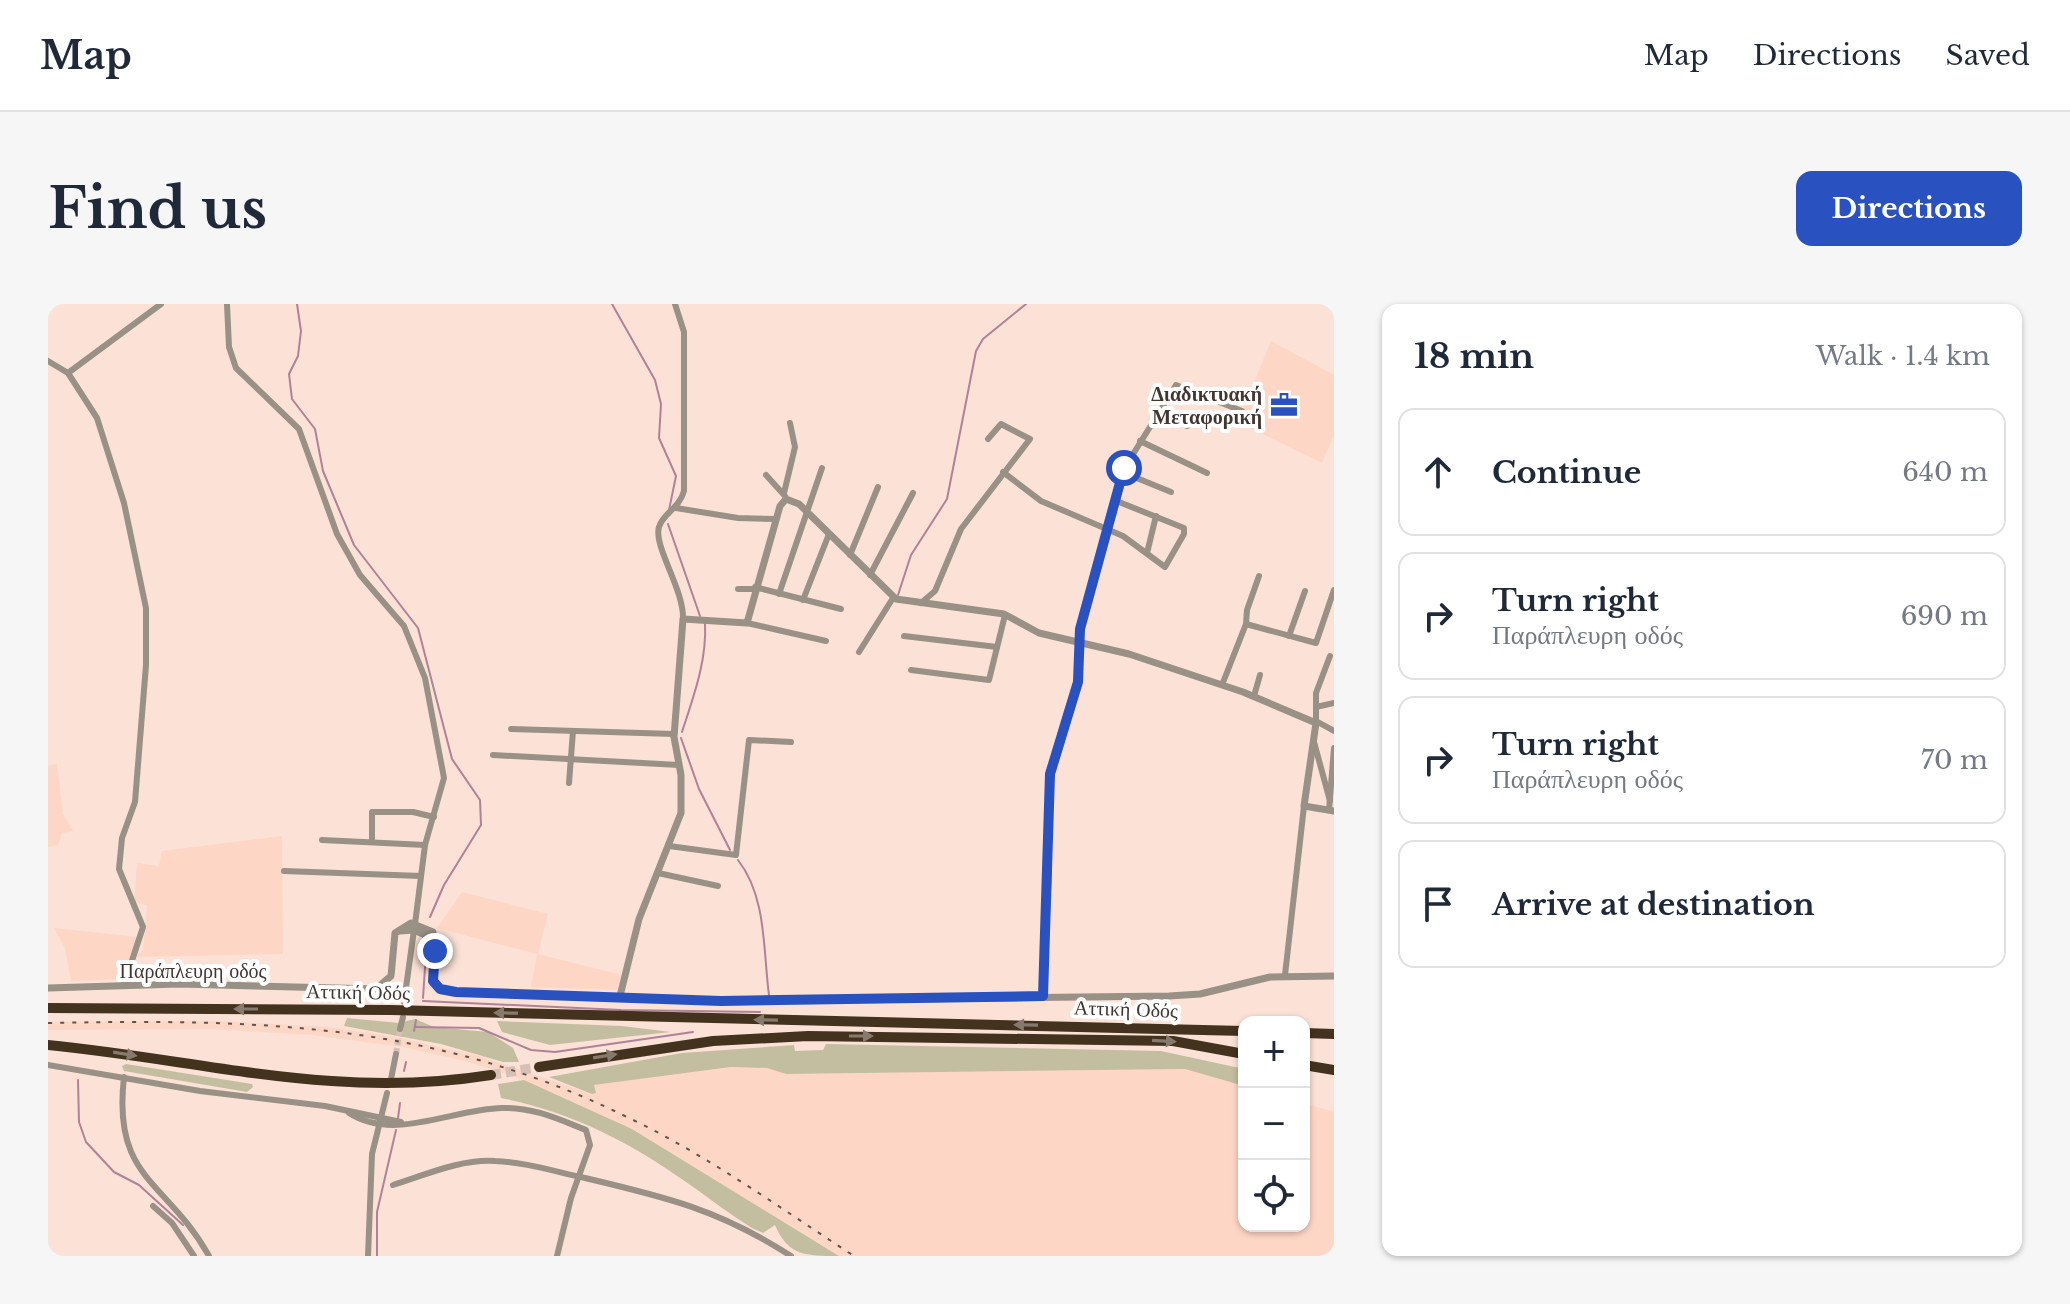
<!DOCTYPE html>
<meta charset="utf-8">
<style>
:root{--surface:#fff;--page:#f6f6f7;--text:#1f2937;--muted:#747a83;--line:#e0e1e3;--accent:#2a51c0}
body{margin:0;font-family:"Libre Baskerville",serif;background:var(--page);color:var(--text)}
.controls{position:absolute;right:24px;bottom:24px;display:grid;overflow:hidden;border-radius:16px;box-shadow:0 2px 6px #0004}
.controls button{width:72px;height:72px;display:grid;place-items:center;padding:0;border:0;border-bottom:2px solid var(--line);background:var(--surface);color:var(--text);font:40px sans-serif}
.stop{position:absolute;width:24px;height:24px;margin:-18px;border:6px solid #2a51c0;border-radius:50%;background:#fff}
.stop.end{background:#2a51c0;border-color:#fff;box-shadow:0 2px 8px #0008}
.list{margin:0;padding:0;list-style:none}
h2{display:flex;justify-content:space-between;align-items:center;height:104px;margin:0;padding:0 32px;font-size:34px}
h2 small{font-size:26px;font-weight:400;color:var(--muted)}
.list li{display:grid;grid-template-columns:52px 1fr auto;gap:24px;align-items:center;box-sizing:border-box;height:128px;margin:0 16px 16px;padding:0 16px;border:2px solid var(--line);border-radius:16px}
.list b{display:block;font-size:30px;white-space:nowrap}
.list p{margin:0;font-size:26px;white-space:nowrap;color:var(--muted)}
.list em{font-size:26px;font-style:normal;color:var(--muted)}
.icon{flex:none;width:44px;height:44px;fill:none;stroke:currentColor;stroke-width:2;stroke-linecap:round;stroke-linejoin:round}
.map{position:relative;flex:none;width:1286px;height:952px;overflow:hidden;border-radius:16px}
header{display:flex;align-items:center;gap:48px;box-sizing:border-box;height:112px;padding:0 40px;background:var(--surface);border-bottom:2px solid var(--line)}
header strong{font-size:38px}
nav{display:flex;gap:44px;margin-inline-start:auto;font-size:28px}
.intro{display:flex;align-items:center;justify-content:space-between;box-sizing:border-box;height:192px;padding:0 48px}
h1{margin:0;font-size:56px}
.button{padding:20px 36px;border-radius:16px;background:var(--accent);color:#fff;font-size:28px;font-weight:700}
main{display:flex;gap:48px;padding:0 48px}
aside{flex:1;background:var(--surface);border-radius:16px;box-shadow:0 2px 6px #0004}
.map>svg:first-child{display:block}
.built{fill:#fed6c6}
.green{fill:#c4bea0}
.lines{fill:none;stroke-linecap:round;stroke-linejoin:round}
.stream{stroke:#b08299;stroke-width:2}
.minor-tunnel{stroke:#d6bfb5;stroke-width:6;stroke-dasharray:6 3;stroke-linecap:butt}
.motorway-tunnel{stroke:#d6bfb5;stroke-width:10;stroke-dasharray:10 5;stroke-linecap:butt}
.minor{stroke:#999086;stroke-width:6}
.tertiary{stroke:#999086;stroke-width:7}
.motorway{stroke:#43321e;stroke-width:10}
.rail{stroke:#62534d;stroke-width:2;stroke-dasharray:4 8;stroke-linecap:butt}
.oneway{fill:#857a6d}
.route{stroke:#2a51c0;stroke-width:10}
.labels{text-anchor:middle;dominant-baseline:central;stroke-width:8;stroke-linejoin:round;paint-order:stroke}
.poi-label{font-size:20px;font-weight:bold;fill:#423631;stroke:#fff;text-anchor:end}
.street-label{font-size:20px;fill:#423631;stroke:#fff}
</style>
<header>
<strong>Map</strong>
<nav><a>Map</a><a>Directions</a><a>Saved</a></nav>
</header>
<div class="intro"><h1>Find us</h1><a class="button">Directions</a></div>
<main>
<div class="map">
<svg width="1286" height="952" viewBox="0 0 1286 952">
<rect width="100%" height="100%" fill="#fbe1d6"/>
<!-- built -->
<g class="built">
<polygon points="1223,37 1286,71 1286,132 1274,159 1190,118"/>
<polygon points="9,460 15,510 25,527 14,529 10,541 0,543 0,462"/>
<polygon points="234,532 235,650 87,653 95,646 99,601 86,598 89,559 111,562 114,547"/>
<polygon points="414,588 500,610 490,650 573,671 569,686 483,683 489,650 389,624"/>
<polygon points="6,624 90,633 74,675 23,677 17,644"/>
<polygon points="168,717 281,723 348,733 431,752 544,790 547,789 546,781 683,763 719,764 738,770 1137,765 1196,782 1196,922 1256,922 1256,799 1286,808 1286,952 791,952 584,825 476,776 417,757 355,743 264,731 165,725 0,726 0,718"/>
</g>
<!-- green -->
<g class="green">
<polygon points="299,714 351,719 367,715 386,723 440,728 465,744 471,758 455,758 393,740 296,722"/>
<polygon points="449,717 574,722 623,728 502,741 454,728"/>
<polygon points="778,740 1113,747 1196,765 1196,782 1137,765 738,770 719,764 683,763 546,781 548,789 544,790 501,773 634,749 746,741 747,747 775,746"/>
<polygon points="78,760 204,780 205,783 199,788 76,767 74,762"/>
<path d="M476,776L584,825L791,952C758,952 740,952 727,921L715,929L704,924C681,910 660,893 638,878C582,838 521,807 453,794L450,780Z"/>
</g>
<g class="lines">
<!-- stream -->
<g class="stream">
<polyline points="249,0 253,27 250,52 241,70 244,95 267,125 275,167 306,241 370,324 404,455 432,496 433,521 396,581 382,613"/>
<polyline points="564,0 607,76 613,100 611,134 628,172 621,206"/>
<polyline points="620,220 652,312"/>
<polyline points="850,291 863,251 899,195 928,47 935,35 978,0"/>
<path d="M634,428C645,394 659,357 657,320"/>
<polyline points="633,434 651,485 682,546"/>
<path d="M690,556C719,593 715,647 721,691"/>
<polyline points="375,694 379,633"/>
<polyline points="375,697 573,706 712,708"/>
<polyline points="367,723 431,724 483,746 507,748 645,728"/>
<polyline points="366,727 368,716"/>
<polyline points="356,767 358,758"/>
<polyline points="30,776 31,818 38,838 66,868 91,881 135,921"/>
<polyline points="350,814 352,799"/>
<polyline points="329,952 329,908 348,826"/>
</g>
<!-- minor-tunnel -->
<polyline class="minor-tunnel" points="348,750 352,725"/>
<!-- motorway-tunnel -->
<polyline class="motorway-tunnel" points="443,771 491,763"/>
<!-- minor -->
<g class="minor">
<polyline points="179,0 181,43 188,64 251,125 289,230 312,271 356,322 377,374 396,474 377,541 367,620"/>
<path d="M627,0L636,28V187C631,205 615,209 611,223C605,242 636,285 635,315"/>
<polyline points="0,57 20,69 49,114 76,199 98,304 98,361 87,498 74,534 71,565 95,623 76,681"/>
<polyline points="20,69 113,0"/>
<polyline points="1110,108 1139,122"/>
<polyline points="1092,137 1159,169"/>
<polyline points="955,168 993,197 1075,232 1117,263 1136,230 1136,224 1066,196"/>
<polyline points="1074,168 1123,188"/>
<polyline points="718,171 737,192"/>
<polyline points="736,189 747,143 742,119"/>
<polyline points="628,204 690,214 728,215"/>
<polyline points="1099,249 1108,212"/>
<polyline points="802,251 830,183"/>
<polyline points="822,271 865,189"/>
<polyline points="707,283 793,305"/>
<polyline points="690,285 706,285"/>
<polyline points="731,290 774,164"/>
<polyline points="755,296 781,230"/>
<polyline points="873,299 887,287 913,225 982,135 953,120 940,135"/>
<polyline points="699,319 778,337"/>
<polyline points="1198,320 1199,306 1211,272"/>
<polyline points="856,332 949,343"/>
<polyline points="1241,332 1257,287"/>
<polyline points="811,348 845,294"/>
<polyline points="863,366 941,376 957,311"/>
<polyline points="1174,381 1198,320 1268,339 1286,286"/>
<polyline points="1206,392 1212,371"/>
<polyline points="1268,403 1286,399"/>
<polyline points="1268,417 1286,427"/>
<polyline points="1268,419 1268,389 1282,352"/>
<polyline points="463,425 626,430"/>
<polyline points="1266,438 1282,497"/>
<polyline points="445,451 631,461"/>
<polyline points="521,479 525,427"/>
<polyline points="1281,506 1286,444"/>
<polyline points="274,536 377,541"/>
<polyline points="324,537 324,508 365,508 386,513"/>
<polyline points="621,542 688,551 701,436 743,438"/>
<polyline points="236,567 373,572"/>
<polyline points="610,569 670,582"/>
<polyline points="1237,671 1256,502"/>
<polyline points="995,692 1001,567 1000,481 1030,378 1032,325 1074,168 1128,81 1194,107"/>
<polyline points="356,698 366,626"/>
<polyline points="352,725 355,713"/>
<polyline points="0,761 152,787 277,802 353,818"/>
<path d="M76,773C64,876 119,876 161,952"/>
<polyline points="343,775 348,750"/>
<path d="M301,809C346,838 404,805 454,804C485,803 510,815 538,826L542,841L523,894L509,952"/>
<path d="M345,881C377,871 412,855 447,857C477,858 508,868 537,874C618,893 672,906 743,952"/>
<polyline points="105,902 124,919 146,952"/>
<polyline points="320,952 324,850 339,789"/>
</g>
<!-- tertiary -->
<g class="tertiary">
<polyline points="352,627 366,626 384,634"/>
<polyline points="0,684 131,680 328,685 343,672 347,629 363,619 385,628 385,677 392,685 408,688 673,697 1121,692 1152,690 1222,673 1286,672"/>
<polyline points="572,692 591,615 633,509 633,471 626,433 635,315 699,319 732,202 738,195 751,200 848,295 956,310 991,329 1081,350 1195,388 1268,419 1256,502 1286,507"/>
</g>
<!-- motorway -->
<g class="motorway">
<polyline points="0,704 343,706 1196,727"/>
<polyline points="1256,729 1286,730"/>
<path d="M0,741C154,756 286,796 443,771"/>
<polyline points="1256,761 1286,766"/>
<polyline points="491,763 665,737 760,732 1125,737 1196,750"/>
</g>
<!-- rail -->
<path class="rail" d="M0,719C210,715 386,718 579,813C659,851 732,904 806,952"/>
</g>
<!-- one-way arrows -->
<defs><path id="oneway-solid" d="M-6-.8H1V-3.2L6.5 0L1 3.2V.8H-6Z" transform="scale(2)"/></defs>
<g class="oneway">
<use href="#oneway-solid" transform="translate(198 705) rotate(-180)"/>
<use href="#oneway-solid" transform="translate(458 709) rotate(-179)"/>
<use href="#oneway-solid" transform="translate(718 716) rotate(-179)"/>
<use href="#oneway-solid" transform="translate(978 721) rotate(-179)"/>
<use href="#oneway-solid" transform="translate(813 732)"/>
<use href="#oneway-solid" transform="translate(1116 737) rotate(3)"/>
<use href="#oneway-solid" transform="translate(77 750) rotate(9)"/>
<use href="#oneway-solid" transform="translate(557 752) rotate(-9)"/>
</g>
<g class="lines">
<!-- route -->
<polyline class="route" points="387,647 385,677 392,685 408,688 673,697 995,692 1002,470 1030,378 1032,325 1076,164"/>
</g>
<!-- icons -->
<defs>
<g id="office-bare" transform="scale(2.16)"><path d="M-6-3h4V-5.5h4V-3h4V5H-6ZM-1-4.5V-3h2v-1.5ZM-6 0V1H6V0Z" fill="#2a51c0" stroke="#fff" stroke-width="2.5" paint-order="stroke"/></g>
</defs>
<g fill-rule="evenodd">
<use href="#office-bare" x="1236" y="101"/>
</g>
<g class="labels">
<!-- poi labels -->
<g class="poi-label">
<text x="1214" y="90">Διαδικτυακή<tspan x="1214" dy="23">Μεταφορική</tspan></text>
</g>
<!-- street labels -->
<g class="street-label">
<text x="145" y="667">Παράπλευρη οδός</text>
<text transform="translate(310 688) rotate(1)">Αττική Οδός</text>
<text transform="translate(1078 705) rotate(2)">Αττική Οδός</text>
</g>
</g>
</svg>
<div class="controls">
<button>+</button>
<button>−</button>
<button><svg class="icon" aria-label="locate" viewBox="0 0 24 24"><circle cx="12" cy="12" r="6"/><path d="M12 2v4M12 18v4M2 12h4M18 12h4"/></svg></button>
</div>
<div class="stop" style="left:1076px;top:164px"></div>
<div class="stop end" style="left:387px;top:647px"></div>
</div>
<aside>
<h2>18 min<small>Walk · 1.4 km</small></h2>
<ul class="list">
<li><svg class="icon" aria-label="ahead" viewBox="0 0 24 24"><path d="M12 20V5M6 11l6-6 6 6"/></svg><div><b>Continue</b></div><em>640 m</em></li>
<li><svg class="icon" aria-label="right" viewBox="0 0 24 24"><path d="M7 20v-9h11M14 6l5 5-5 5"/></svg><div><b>Turn right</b><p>Παράπλευρη οδός</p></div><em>690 m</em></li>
<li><svg class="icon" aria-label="right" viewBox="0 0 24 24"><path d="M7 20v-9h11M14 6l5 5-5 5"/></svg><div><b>Turn right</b><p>Παράπλευρη οδός</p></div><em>70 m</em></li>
<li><svg class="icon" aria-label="arrive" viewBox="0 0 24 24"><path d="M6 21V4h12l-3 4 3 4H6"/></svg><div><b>Arrive at destination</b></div></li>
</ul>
</aside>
</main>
